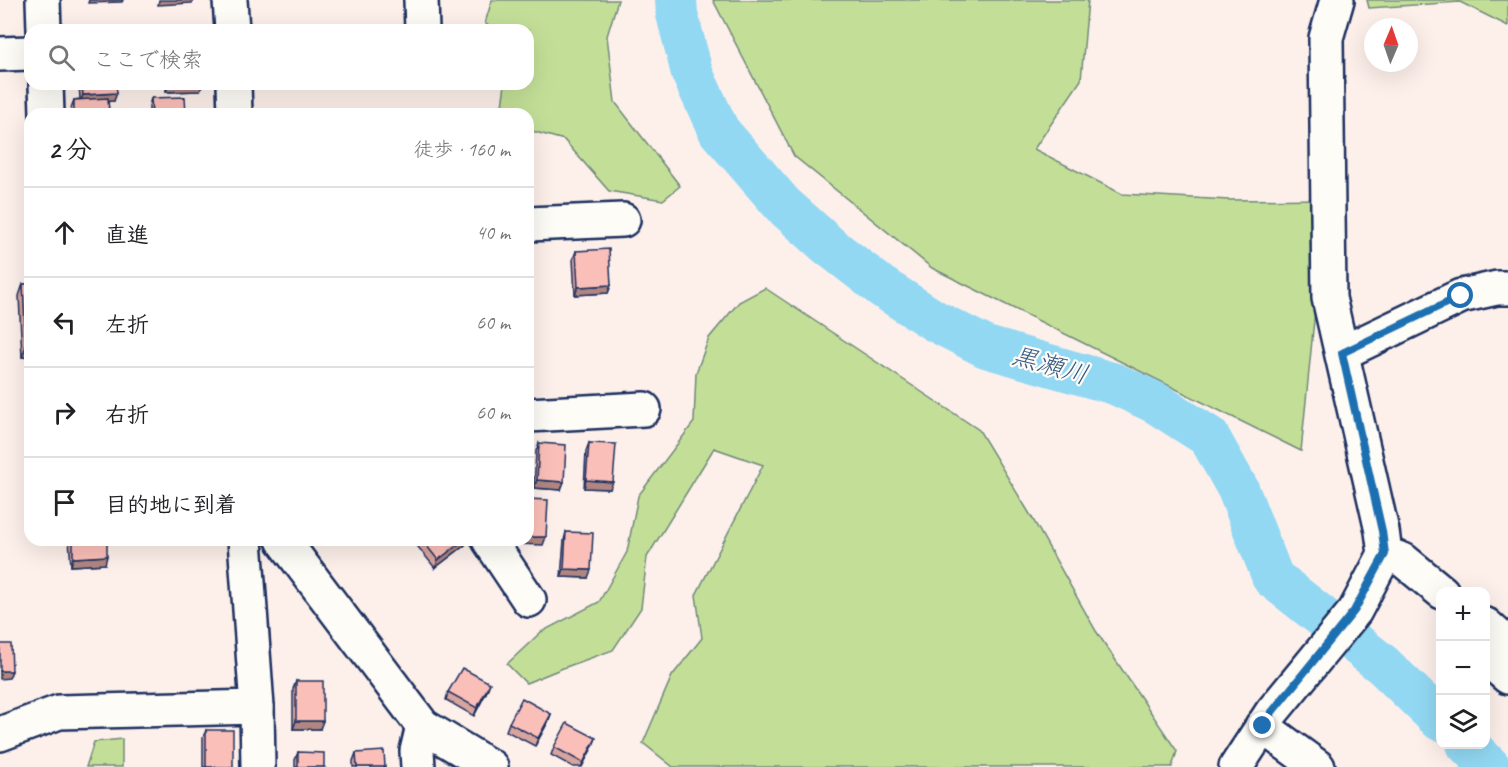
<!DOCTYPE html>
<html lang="ja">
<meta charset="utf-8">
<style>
:root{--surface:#fff;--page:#f6f6f6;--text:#202124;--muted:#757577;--line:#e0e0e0}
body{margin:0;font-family:Caveat,"Klee One",sans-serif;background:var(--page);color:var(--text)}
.controls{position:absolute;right:18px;bottom:18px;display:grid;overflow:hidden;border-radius:12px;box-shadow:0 6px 24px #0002}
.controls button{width:54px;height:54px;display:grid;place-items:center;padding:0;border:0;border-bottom:2px solid var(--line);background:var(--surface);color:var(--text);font:30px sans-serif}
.compass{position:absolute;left:1364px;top:18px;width:54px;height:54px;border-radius:50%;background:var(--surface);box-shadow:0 6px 24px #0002;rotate:2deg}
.stop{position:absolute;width:18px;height:18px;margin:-14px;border:4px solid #1f6fb2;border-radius:50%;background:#fff}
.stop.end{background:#1f6fb2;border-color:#fff;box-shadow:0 2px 6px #0008}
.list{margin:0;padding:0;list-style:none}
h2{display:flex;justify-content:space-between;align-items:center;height:78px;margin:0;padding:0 24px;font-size:26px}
h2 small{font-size:20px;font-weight:400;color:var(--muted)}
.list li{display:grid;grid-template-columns:39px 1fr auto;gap:18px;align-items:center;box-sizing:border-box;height:90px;padding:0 24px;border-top:2px solid var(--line)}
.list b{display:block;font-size:22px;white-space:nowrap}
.list em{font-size:20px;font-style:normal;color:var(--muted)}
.icon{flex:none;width:33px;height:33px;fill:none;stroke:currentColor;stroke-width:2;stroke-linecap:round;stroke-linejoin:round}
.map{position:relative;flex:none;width:1508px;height:767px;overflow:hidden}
.search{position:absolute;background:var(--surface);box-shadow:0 6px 24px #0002;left:24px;top:24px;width:510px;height:66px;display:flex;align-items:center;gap:15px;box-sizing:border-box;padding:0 21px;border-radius:18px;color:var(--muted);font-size:22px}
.panel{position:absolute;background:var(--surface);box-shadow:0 6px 24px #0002;left:24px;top:108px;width:510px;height:438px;border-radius:18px}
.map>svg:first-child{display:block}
.green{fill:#c3df97;stroke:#6f877a;stroke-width:1.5}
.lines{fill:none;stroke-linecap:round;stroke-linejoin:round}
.river{stroke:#92d8f3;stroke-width:42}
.minor-casing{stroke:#1b2f5e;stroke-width:38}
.minor{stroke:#fdfcf7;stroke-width:33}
.wall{fill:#d8a49f;stroke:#1b2f5e;stroke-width:1.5}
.shaded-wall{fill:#b08682;stroke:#1b2f5e;stroke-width:1.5}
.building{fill:#fbbfb9;stroke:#1b2f5e;stroke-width:1.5}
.route{stroke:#1f6fb2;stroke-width:8}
.labels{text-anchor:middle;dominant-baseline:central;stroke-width:4.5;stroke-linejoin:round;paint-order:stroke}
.water-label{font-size:26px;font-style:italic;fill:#395983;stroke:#fdfcf7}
</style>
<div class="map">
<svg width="1508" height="767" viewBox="0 0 1508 767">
<rect width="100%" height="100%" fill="#fdf0eb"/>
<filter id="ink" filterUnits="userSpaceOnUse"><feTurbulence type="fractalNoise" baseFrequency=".0167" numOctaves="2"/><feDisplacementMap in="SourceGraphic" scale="12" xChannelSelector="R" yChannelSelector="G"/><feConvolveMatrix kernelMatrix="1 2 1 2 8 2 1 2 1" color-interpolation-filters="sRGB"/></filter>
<g filter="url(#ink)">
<!-- green -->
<g class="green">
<polygon points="492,0 618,0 607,36 615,102 680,186 663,200 609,191 564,140 528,130 528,114 501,114 505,84 528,84 528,30 493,30 485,23"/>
<polygon points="713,0 1088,0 1081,80 1034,149 1122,194 1229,200 1326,199 1301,451 932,268 794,156"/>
<polygon points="1367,0 1508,0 1508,26 1460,2 1369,8"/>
<polygon points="765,288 979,430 1031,516 1096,631 1177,751 1172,767 673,767 643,743 672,676 702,638 696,595 763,465 714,448 647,557 641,608 613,650 563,668 526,683 507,664 541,632 599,602 627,552 638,496 694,422 696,373 709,338 739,302"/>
<polygon points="122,739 122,767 86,767 94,742"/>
</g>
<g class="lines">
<!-- river -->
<g class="river">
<polyline points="676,0 677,14 692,73 719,131 783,205 829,246 882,287 935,321 986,347 1115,384 1156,403 1209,437 1238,489 1273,578 1383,665 1440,720"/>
<polyline points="1467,744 1490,767"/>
</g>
<!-- minor casing -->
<g class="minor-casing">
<g id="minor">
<polyline points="43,0 44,30"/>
<polyline points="230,0 232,30"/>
<polyline points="421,0 422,30"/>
<polyline points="0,54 30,53"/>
<polyline points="46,84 47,114"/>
<polyline points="234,84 235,114"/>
<polyline points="528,224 623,220"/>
<polyline points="1342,353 1461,296 1497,288 1508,288"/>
<polyline points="528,415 644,409"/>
<polyline points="245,540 257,707 258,767"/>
<polyline points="283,540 423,726 491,767"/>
<polyline points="489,540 529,600"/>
<polyline points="1385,554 1403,560 1442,592"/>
<polyline points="1486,625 1508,645"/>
<polyline points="1486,658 1508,677"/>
<polyline points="1262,726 1318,767"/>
<polyline points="0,734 59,712 257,707"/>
<polyline points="418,767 417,751 423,726"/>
<polyline points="1236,767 1272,712 1355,611 1385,554 1382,531 1329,298 1326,38 1337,0"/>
</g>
</g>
<!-- minor -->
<use href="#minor" class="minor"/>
</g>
<!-- wall -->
<g class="wall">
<polygon points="79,84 116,84 114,101 108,101 109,114 71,114 71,108 74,100 80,99"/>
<polygon points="166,84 203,84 200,91 166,92"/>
<polygon points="151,98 186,114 149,114 149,106"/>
<polygon points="576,251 611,285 608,293 575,295 573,259"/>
<polygon points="23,284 30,284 30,357 22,357 19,296"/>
<polygon points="539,443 561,490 534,488 536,451"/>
<polygon points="589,443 610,489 584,488 586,451"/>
<polygon points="566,532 588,578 561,577 564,540"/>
<polygon points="69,540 107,540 105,564 71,566"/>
<polygon points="421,540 466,540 465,545 435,568 418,547"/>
<polygon points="296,681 320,729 293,729 293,689"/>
<polygon points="487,691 474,716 446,700 448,692"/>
<polygon points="551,714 548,722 535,746 506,731 509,723"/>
<polygon points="206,730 233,767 203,767 203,738"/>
<polygon points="593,746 582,767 573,767 551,755 554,747"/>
<polygon points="298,752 324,767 295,767 295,760"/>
<polygon points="356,753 385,767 353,767 353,761"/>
</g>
<!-- shaded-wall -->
<g class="shaded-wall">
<polygon points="89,0 123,0 122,2 88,3"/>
<polygon points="159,0 193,0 192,3 158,5"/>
<polygon points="169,84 203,84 200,91 166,92"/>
<polygon points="117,93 114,101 80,103 83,95"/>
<polygon points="611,285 608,293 575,295 578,287"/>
<polygon points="26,346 30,346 30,357 22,357"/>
<polygon points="537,480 564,482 561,490 534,488"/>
<polygon points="586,480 613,482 610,489 584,488"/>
<polygon points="528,537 546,537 543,545 516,544 517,540 528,540"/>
<polygon points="464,540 466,540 465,545 435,568 438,560"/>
<polygon points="107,556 105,564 71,566 73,558"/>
<polygon points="564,569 591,570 588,578 561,577"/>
<polygon points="0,671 12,671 9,678 0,679"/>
<polygon points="490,683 487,691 474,716 477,708"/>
<polygon points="551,714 548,722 535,746 538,738"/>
<polygon points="296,721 323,721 320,729 293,729"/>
<polygon points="596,738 593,746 581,767 583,763"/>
</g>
<!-- building -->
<g class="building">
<polygon points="82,84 116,84 117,93 83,95"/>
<polygon points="185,97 186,114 152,114 151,98"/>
<polygon points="108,98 109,114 74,114 74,100"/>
<polygon points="609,249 611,285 578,287 576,251"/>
<polygon points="23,284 30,284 30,346 26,346"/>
<polygon points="539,443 566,445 564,482 537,480"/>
<polygon points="589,443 616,444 613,482 586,480"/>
<polygon points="528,499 548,500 546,537 528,537"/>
<polygon points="566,532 593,533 591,570 564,569"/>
<polygon points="73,540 107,540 107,556 73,558"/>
<polygon points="422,540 464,540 438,560"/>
<polygon points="0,644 11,644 12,671 0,671"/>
<polygon points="462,668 490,683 477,708 448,692"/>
<rect x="296" y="681" width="27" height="40"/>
<polygon points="522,698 551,714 538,738 509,723"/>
<polygon points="567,723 596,738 583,763 554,747"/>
<rect x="206" y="730" width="27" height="37"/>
<polygon points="384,751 385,767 357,767 356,753"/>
<polygon points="298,752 324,753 324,767 298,767"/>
</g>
</g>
<g class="lines" filter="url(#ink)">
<!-- route -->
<polyline class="route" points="1263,726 1272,712 1354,611 1385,554 1382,531 1342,353 1461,296"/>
</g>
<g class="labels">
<!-- water labels -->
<g class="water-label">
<text transform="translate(1050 365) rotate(16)">黒瀬川</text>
</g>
</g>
</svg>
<div class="controls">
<button>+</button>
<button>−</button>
<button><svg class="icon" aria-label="layers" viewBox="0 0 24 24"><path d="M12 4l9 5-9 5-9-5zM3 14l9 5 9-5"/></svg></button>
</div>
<svg class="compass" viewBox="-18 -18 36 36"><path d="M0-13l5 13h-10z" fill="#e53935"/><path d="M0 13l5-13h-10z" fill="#757577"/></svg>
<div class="stop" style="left:1461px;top:296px"></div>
<div class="stop end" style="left:1263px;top:726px"></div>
<div class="search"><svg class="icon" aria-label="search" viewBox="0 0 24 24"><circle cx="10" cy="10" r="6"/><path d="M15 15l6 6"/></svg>ここで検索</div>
<section class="panel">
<h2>2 分<small>徒歩 · 160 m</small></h2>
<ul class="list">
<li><svg class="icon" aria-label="ahead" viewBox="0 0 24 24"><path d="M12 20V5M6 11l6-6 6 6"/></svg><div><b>直進</b></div><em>40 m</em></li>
<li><svg class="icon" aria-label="left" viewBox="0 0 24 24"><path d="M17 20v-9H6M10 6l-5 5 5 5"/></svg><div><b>左折</b></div><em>60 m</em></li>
<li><svg class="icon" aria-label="right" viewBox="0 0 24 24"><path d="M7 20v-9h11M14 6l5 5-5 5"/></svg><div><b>右折</b></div><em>60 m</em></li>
<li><svg class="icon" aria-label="arrive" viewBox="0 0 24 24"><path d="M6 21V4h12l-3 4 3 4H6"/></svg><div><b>目的地に到着</b></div></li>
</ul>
</section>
</div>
